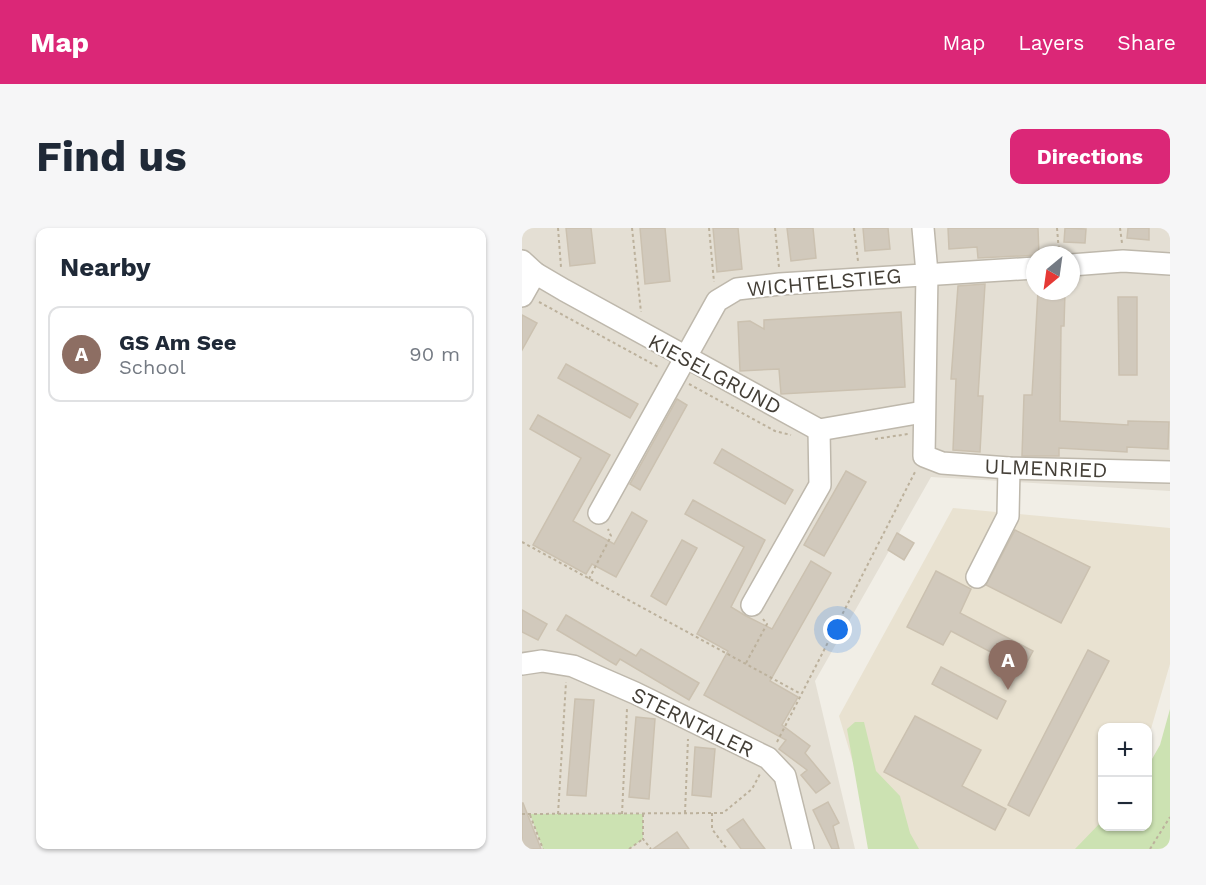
<!DOCTYPE html>
<meta charset="utf-8">
<style>
:root{--surface:#fff;--page:#f6f6f7;--text:#1f2937;--muted:#747a83;--line:#e0e1e3;--accent:#db2777}
body{margin:0;font-family:"Work Sans",sans-serif;background:var(--page);color:var(--text)}
.controls{position:absolute;right:18px;bottom:18px;display:grid;overflow:hidden;border-radius:12px;box-shadow:0 2px 4px #0004}
.controls button{width:54px;height:54px;display:grid;place-items:center;padding:0;border:0;border-bottom:2px solid var(--line);background:var(--surface);color:var(--text);font:30px sans-serif}
.compass{position:absolute;left:504px;top:18px;width:54px;height:54px;border-radius:50%;background:var(--surface);box-shadow:0 2px 4px #0004;rotate:209deg}
.you{position:absolute;left:316px;top:402px;width:21px;height:21px;margin:-15px;border:4px solid #fff;border-radius:50%;background:#1a73e8;box-shadow:0 0 0 9px #1a73e833}
.badge{display:grid;place-items:center;width:39px;height:39px;border-radius:50%;background:var(--accent);color:#fff;font-size:20px;font-weight:700}
.pin{position:absolute;translate:-50% -50px;filter:drop-shadow(0 2px 3px #0008)}
.pin::after{content:'';position:absolute;top:32px;width:21px;height:18px;background:inherit;clip-path:polygon(0 0,100% 0,50% 100%)}
.list{margin:0;padding:0;list-style:none}
h2{display:flex;justify-content:space-between;align-items:center;height:78px;margin:0;padding:0 24px;font-size:26px}
h2 small{font-size:20px;font-weight:400;color:var(--muted)}
.list li{display:grid;grid-template-columns:39px 1fr auto;gap:18px;align-items:center;box-sizing:border-box;height:96px;margin:0 12px 12px;padding:0 12px;border:2px solid var(--line);border-radius:12px}
.list b{display:block;font-size:22px;white-space:nowrap}
.list p{margin:0;font-size:20px;white-space:nowrap;color:var(--muted)}
.list em{font-size:20px;font-style:normal;color:var(--muted)}
.map{position:relative;flex:none;width:648px;height:621px;overflow:hidden;border-radius:12px}
header{display:flex;align-items:center;gap:36px;box-sizing:border-box;height:84px;padding:0 30px;background:var(--accent);color:#fff}
header strong{font-size:28px}
nav{display:flex;gap:33px;margin-inline-start:auto;font-size:21px}
.intro{display:flex;align-items:center;justify-content:space-between;box-sizing:border-box;height:144px;padding:0 36px}
h1{margin:0;font-size:42px}
.button{padding:15px 27px;border-radius:12px;background:var(--accent);color:#fff;font-size:21px;font-weight:700}
main{display:flex;gap:36px;padding:0 36px}
aside{flex:1;background:var(--surface);border-radius:12px;box-shadow:0 2px 4px #0004}
.map>svg:first-child{display:block}
.residential{fill:#e4dfd4;fill-rule:evenodd}
.education{fill:#e9e2d1}
.green{fill:#cce2b2}
.building{fill:#d1c9bc;stroke:#cbc1b0;stroke-width:1.5}
.lines{fill:none;stroke-linecap:round;stroke-linejoin:round}
.minor-casing{stroke:#beb8ac;stroke-width:24}
.path{stroke:#bcb19c;stroke-width:2;stroke-dasharray:3 3;stroke-linecap:butt}
.minor{stroke:#fff;stroke-width:21}
.labels{text-anchor:middle;dominant-baseline:central;stroke-width:4.5;stroke-linejoin:round;paint-order:stroke}
.street-label{font-size:21px;fill:#433e36;stroke:#fff}
</style>
<header>
<strong>Map</strong>
<nav><a>Map</a><a>Layers</a><a>Share</a></nav>
</header>
<div class="intro"><h1>Find us</h1><a class="button">Directions</a></div>
<main>
<aside>
<h2>Nearby<small></small></h2>
<ul class="list">
<li><span class="badge" style="background:#8d6e63">A</span><div><b>GS Am See</b><p>School</p></div><em>90 m</em></li>
</ul>
</aside>
<div class="map">
<svg width="648" height="621" viewBox="0 0 648 621">
<rect width="100%" height="100%" fill="#f1eee6"/>
<!-- residential -->
<path class="residential" d="M0,0H648V263L409,249L293,453L333,621H0ZM513,27H549V63H513Z"/>
<!-- education -->
<polygon class="education" points="431,280 648,300 648,436 626,511 626,500 580,500 580,594 565,621 357,621 317,488"/>
<!-- green -->
<g class="green">
<polygon points="648,481 648,621 553,621 580,593 580,598 626,598 626,538 638,517"/>
<polygon points="333,494 342,494 354,543 378,568 388,605 397,621 346,621 325,501"/>
<polygon points="8,586 121,586 121,611 107,621 21,621"/>
</g>
<!-- building -->
<g class="building">
<polygon points="44,0 69,0 73,35 48,38"/>
<polygon points="118,0 143,0 148,53 123,56"/>
<polygon points="191,0 216,0 220,41 195,44"/>
<polygon points="265,0 291,0 294,30 269,33"/>
<polygon points="341,0 366,0 368,21 343,23"/>
<polygon points="426,0 516,0 517,27 456,30 455,19 427,21"/>
<polygon points="543,0 564,1 563,15 542,14"/>
<polygon points="606,0 627,0 627,12 605,10"/>
<polygon points="463,56 456,168 461,168 458,224 431,222 434,151 429,151 436,58"/>
<polygon points="516,63 543,63 542,98 539,98 538,193 606,197 606,193 647,194 646,221 605,219 605,224 537,220 537,228 500,228 502,167 510,167"/>
<polygon points="596,69 615,69 615,147 597,147"/>
<polygon points="379,84 383,159 259,166 257,141 218,143 216,94 228,93 242,101 242,92"/>
<polygon points="0,87 15,95 0,122"/>
<polygon points="44,136 116,176 108,190 36,150"/>
<polygon points="155,171 165,177 118,262 108,256"/>
<polygon points="16,187 88,227 51,293 92,316 110,284 125,293 94,349 70,336 64,346 11,317 59,230 8,201"/>
<polygon points="200,221 271,262 263,276 192,235"/>
<polygon points="324,243 344,254 302,328 282,317"/>
<polygon points="171,272 243,312 209,379 224,388 250,401 289,333 309,345 248,453 276,469 260,497 288,518 283,525 308,555 294,565 279,547 285,542 257,521 264,512 182,467 206,423 175,406 222,319 163,286"/>
<polygon points="493,302 568,339 539,395 464,357"/>
<polygon points="375,305 392,315 382,332 366,322"/>
<polygon points="160,312 175,320 144,377 129,368"/>
<polygon points="414,343 449,361 438,385 511,423 501,441 429,403 421,417 385,399"/>
<polygon points="0,382 25,396 16,412 0,404"/>
<polygon points="44,387 114,428 119,421 177,455 167,472 98,431 94,437 35,402"/>
<polygon points="566,422 587,433 507,588 486,577"/>
<polygon points="419,439 484,473 475,491 410,456"/>
<polygon points="53,471 72,472 64,568 45,567"/>
<polygon points="393,488 459,522 440,558 484,581 473,602 362,544"/>
<polygon points="114,489 133,491 127,571 107,569"/>
<polygon points="173,519 193,521 189,569 170,567"/>
<polygon points="306,574 317,595 311,598 317,621 310,621 291,582"/>
<polygon points="0,575 1,575 19,621 0,621"/>
<polygon points="221,591 233,608 243,621 219,621 205,602"/>
<polygon points="155,604 167,621 131,621"/>
</g>
<g class="lines">
<!-- minor casing -->
<g class="minor-casing">
<g id="minor">
<polyline points="401,0 405,45 402,228 420,235 487,240 648,244"/>
<polyline points="0,33 13,45 42,62 297,202 401,184"/>
<polyline points="549,37 601,33 648,36"/>
<polyline points="0,68 13,45"/>
<polyline points="77,285 195,73 215,61 258,56 513,40"/>
<polyline points="455,349 486,288 487,240"/>
<polyline points="230,377 298,257 297,202"/>
<polyline points="0,436 20,433 51,438 113,465 246,530 263,548 281,621"/>
</g>
</g>
<!-- path -->
<g class="path">
<polyline points="36,0 39,39"/>
<polyline points="110,0 119,84"/>
<polyline points="187,0 192,54"/>
<polyline points="253,0 257,39"/>
<polyline points="332,0 336,33"/>
<polyline points="535,0 537,24"/>
<polyline points="598,0 600,15"/>
<polyline points="17,74 138,140"/>
<polyline points="167,156 253,203 269,207"/>
<polyline points="353,211 386,206"/>
<polyline points="0,314 279,466"/>
<polyline points="67,351 89,308 86,301"/>
<polyline points="224,435 245,396 241,391"/>
<polyline points="255,514 393,244"/>
<polyline points="163,585 166,511"/>
<polyline points="190,585 190,601 205,621"/>
<polyline points="0,586 201,585 230,561 238,546"/>
<polyline points="36,586 44,454"/>
<polyline points="100,586 105,481"/>
<polyline points="121,586 121,611 129,621"/>
<polyline points="8,587 21,621"/>
<polyline points="107,621 121,611"/>
<polyline points="628,621 648,589"/>
</g>
<!-- minor -->
<use href="#minor" class="minor"/>
</g>
<g class="labels">
<!-- street labels -->
<g class="street-label">
<text transform="translate(302 54) rotate(-5)">WICHTELSTIEG</text>
<text transform="translate(193 146) rotate(28)">KIESELGRUND</text>
<text transform="translate(524 240) rotate(2)">ULMENRIED</text>
<text transform="translate(171 494) rotate(26)">STERNTALER</text>
</g>
</g>
</svg>
<div class="controls">
<button>+</button>
<button>−</button>
</div>
<svg class="compass" viewBox="-18 -18 36 36"><path d="M0-13l5 13h-10z" fill="#e53935"/><path d="M0 13l5-13h-10z" fill="#747a83"/></svg>
<div class="you"></div>
<div class="pin badge" style="left:486px;top:462px;background:#8d6e63">A</div>
</div>
</main>
